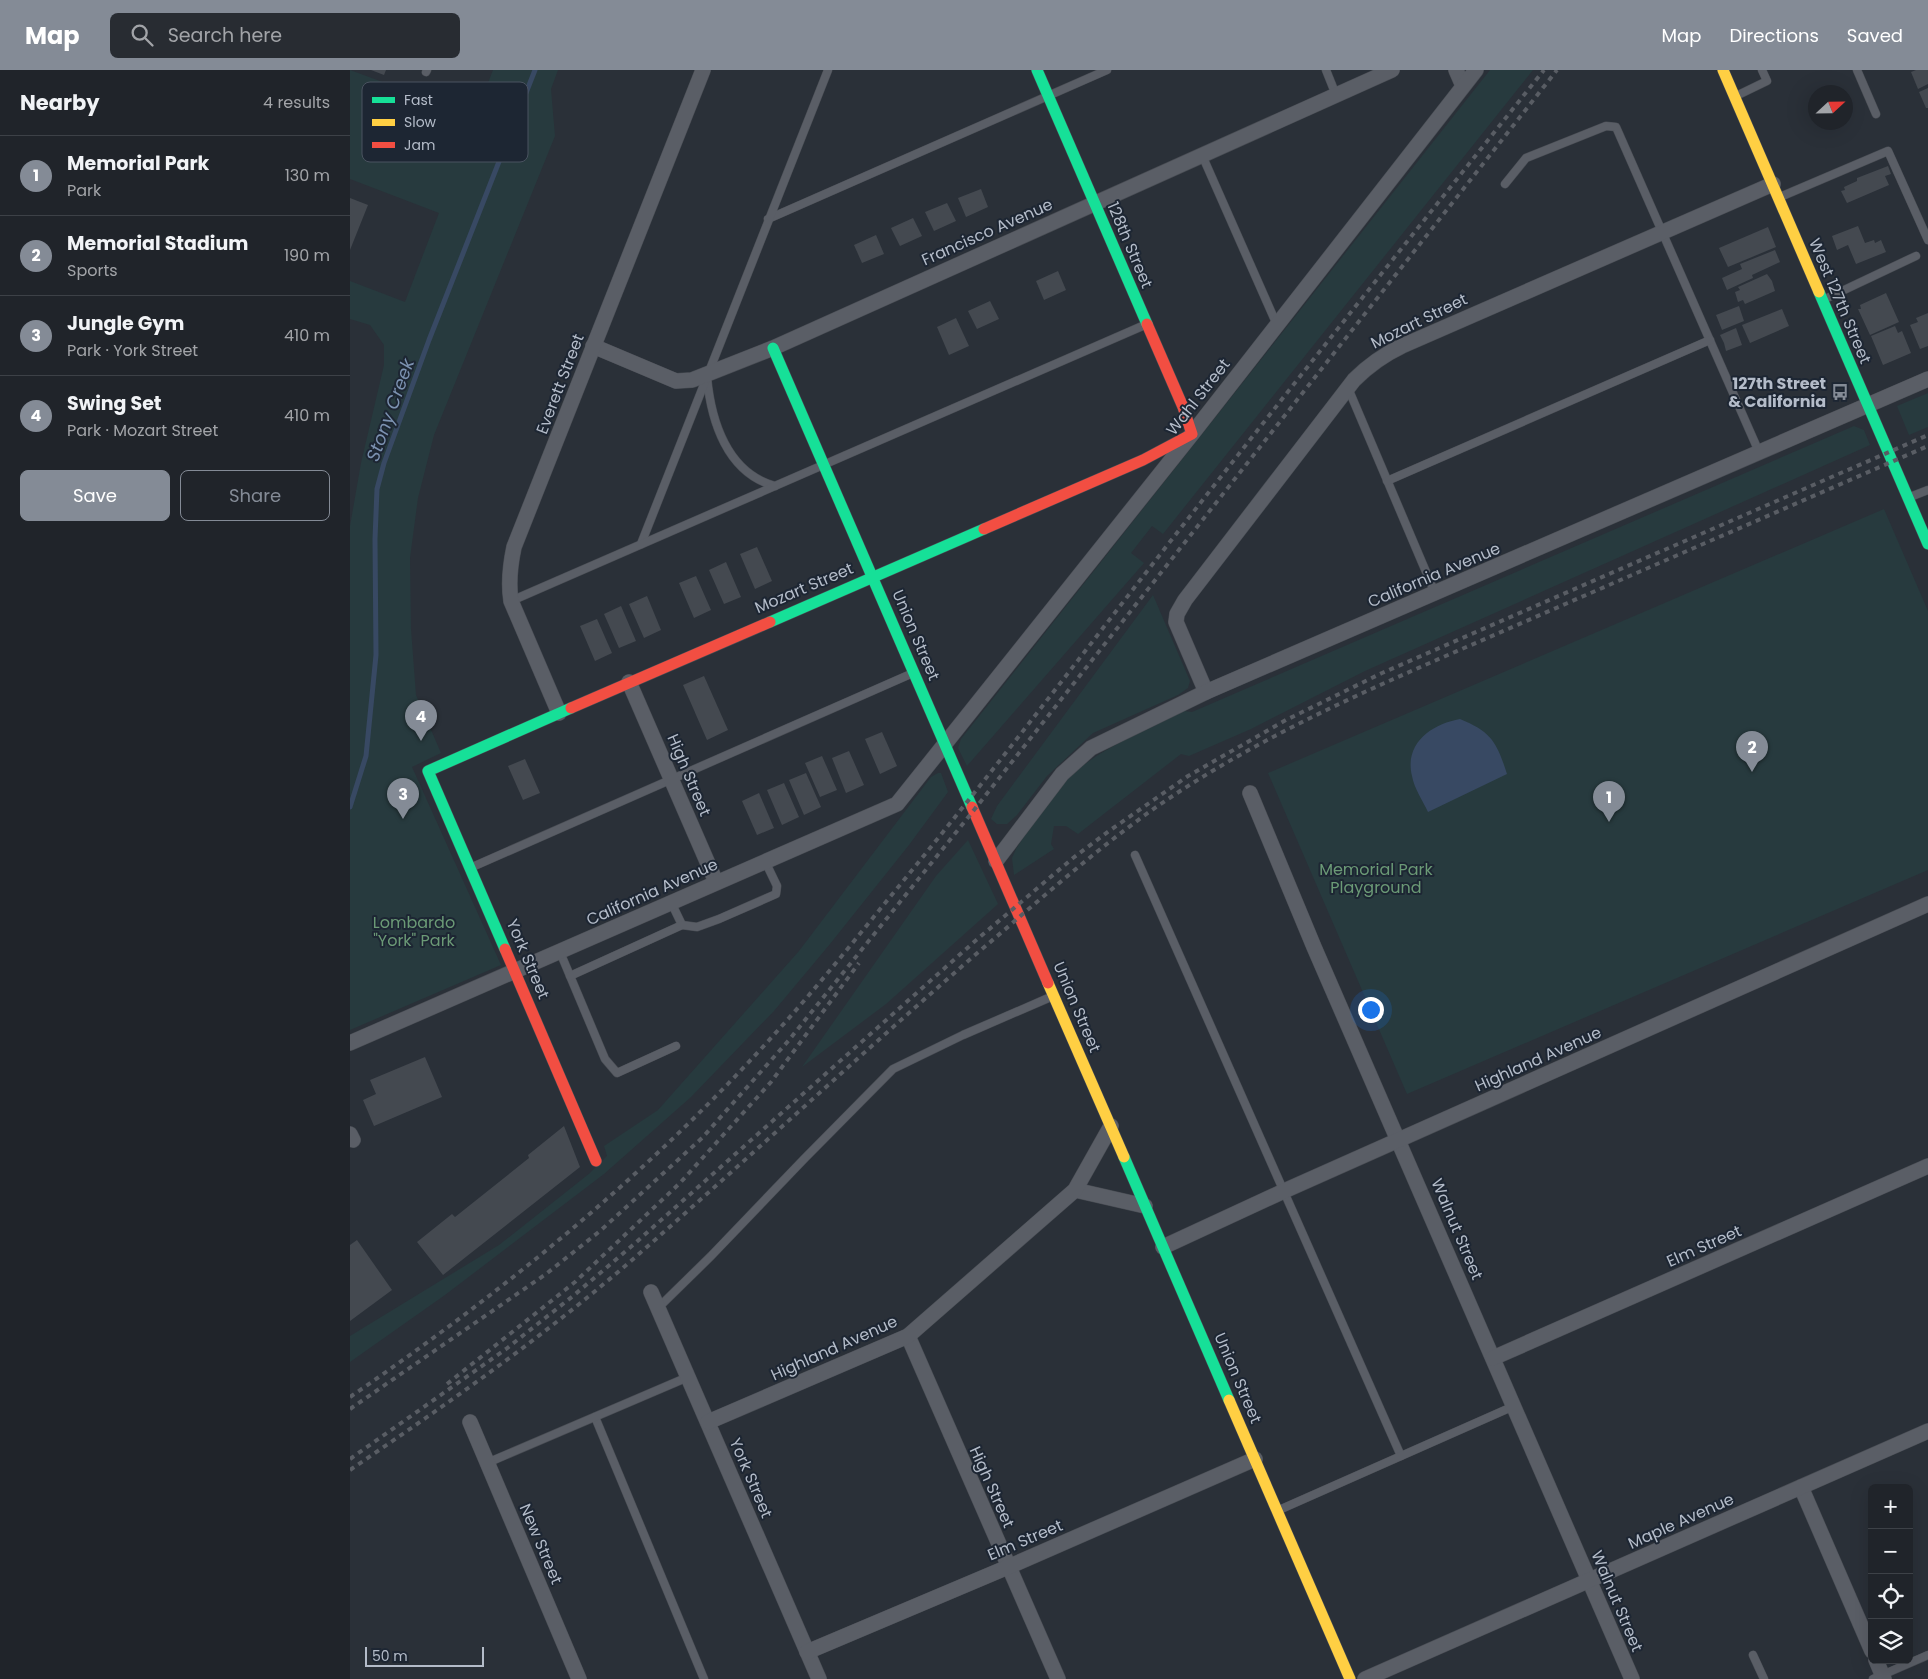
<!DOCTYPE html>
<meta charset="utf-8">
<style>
:root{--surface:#20242a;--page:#282c32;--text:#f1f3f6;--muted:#a2a4a8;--line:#3d4147;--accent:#848b96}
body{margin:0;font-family:Poppins,sans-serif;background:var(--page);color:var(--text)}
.controls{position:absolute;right:15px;bottom:15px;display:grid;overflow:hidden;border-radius:8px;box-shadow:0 5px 20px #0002}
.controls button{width:45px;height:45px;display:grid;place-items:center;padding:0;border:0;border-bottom:1px solid var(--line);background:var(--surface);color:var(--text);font:25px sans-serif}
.compass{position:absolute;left:1458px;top:15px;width:45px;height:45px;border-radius:50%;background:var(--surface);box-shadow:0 5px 20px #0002;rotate:68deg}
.scale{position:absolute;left:15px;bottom:12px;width:119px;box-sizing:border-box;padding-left:5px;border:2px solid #b4bcc9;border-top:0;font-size:14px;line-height:18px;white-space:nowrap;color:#b4bcc9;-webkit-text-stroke:4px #1d2633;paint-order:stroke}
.you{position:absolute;left:1020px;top:939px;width:18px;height:18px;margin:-12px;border:4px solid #fff;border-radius:50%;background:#1a73e8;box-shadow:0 0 0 8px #1a73e833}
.badge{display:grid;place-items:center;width:32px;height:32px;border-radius:50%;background:var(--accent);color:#fff;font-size:16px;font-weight:700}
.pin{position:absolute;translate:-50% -41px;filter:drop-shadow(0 1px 2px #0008)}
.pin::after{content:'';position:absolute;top:26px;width:18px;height:15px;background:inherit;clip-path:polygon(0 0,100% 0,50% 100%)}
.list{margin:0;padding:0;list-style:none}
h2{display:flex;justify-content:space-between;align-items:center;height:65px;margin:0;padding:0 20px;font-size:21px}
h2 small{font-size:16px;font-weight:400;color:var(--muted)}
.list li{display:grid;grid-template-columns:32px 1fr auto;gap:15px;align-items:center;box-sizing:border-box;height:80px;padding:0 20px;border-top:1px solid var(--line)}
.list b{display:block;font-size:19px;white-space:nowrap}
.list p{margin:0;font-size:16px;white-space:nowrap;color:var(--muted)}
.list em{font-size:16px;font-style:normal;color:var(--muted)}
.actions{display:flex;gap:10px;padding:15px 20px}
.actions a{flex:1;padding:11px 0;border:1px solid var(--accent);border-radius:8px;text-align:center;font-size:18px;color:var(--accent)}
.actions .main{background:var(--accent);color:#fff}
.icon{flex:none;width:28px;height:28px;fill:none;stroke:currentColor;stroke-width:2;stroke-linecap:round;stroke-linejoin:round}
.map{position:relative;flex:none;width:1578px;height:1609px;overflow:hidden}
header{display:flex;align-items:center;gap:30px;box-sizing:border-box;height:70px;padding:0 25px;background:var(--accent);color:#fff}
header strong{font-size:24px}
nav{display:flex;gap:28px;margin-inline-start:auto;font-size:18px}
.search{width:350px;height:45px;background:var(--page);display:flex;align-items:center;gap:12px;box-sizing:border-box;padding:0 18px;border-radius:8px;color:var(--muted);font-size:19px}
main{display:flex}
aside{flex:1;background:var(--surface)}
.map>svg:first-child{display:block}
.green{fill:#273a3e}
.water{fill:#384963}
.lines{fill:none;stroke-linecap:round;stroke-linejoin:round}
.stream{stroke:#384963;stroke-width:5}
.building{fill:#444950}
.lane-casing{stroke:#484c53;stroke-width:9}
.street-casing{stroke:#484c53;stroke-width:16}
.fast-casing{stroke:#484c53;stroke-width:12}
.slow-casing{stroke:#484c53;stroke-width:12}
.jam-casing{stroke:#484c53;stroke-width:12}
.lane{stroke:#5a5e66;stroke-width:8}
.street{stroke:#5a5e66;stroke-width:15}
.fast{stroke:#16e098;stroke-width:11}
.slow{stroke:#ffcf43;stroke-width:11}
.jam{stroke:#f24e42;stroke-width:11}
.rail{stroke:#595d64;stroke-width:4;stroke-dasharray:5 5;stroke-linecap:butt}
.labels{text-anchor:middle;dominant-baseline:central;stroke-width:4;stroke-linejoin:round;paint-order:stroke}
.street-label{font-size:16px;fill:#b4bcc9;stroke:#1d2633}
.poi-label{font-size:16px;font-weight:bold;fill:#b4bcc9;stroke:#1d2633;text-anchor:end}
.park-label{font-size:16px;fill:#6b9a76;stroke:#1d2633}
.water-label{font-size:18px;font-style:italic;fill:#7c92b1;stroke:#1d2633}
.key{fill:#1d2633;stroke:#4a5360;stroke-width:1}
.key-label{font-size:14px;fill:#b4bcc9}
</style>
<header>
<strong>Map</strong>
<div class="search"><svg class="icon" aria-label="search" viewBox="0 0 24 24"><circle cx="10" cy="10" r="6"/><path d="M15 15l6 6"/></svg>Search here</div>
<nav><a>Map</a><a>Directions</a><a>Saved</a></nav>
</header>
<main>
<aside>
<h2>Nearby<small>4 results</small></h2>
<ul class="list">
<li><span class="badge">1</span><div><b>Memorial Park</b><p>Park</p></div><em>130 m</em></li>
<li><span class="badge">2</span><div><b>Memorial Stadium</b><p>Sports</p></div><em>190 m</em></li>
<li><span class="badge">3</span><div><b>Jungle Gym</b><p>Park · York Street</p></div><em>410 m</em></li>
<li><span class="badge">4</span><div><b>Swing Set</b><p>Park · Mozart Street</p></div><em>410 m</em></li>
</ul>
<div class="actions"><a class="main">Save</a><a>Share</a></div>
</aside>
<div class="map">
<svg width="1578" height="1609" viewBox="0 0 1578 1609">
<rect width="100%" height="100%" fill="#2a3038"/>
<!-- green -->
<g class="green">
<polygon points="0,0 125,46 143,0 208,0 201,19 205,66 84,365 68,428 60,488 61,559 66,625 91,683 62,697 151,895 0,960 0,456 11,393 34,295 34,275 20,255 0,249 0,211 55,232 89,143 0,109"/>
<polygon points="1140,0 1183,0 813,464 802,456 781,483 794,493 617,696 608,678 611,669"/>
<polygon points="1578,323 1578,357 1559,365 1547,336"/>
<path d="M1504,356L1514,360L1520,375L1015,601L901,659L839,686L831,684L728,764L716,756H704L701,774L704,779L664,805L662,788L666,779C680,758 693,735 710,716C741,682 793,661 834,641L842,642Z"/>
<polygon points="1534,439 1578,541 1578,800 1057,1024 918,703"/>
<polygon points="803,525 840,611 838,618 828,625 743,663 697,706 667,745 657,754 647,754 641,749 647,736"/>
<polygon points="588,703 591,703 598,722 559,775 480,874 424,941 341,1027 254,1104 95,1225 0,1292 0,1266 149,1175 240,1103 257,1086 254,1076 308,1040 449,881 581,707"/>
<polygon points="618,770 648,834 536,934 452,997 586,806"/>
</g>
<!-- water -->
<path class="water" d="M1110,649C1142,662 1147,673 1157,704L1078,742C1073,731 1064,718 1062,706C1054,673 1082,654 1110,649Z"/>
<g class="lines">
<!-- stream -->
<polyline class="stream" points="0,737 16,686 26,585 25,469 27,419 34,393 79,270 185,0"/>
</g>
<!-- building -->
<g class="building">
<polygon points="21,0 36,0 34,5"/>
<polygon points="1566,0 1578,0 1578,14 1568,19 1561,2"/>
<polygon points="1578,18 1578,38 1576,38 1569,22"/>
<polygon points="1538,96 1541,104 1535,106 1539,115 1497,133 1491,121 1495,120 1494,117 1507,111 1507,108"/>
<polygon points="631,119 638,137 616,147 608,128"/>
<polygon points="0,128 18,135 0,180"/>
<polygon points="597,133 606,151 584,161 575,142"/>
<polygon points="563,148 572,166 550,176 541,158"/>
<polygon points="1508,156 1515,173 1524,170 1525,173 1531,170 1536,182 1506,194 1498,175 1487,180 1482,166"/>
<polygon points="1418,157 1426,177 1378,197 1369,178"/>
<polygon points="526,165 534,184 512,193 504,175"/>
<polygon points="1425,180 1430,192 1402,205 1403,208 1377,220 1372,208 1392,199 1390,194"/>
<polygon points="708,201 716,220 694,230 686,211"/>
<polygon points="1417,204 1422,211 1425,221 1395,234 1393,230 1388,232 1385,222 1390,220 1388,217"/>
<polygon points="1536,223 1549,252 1520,265 1508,239 1511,239 1510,235"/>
<polygon points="640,231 649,249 627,259 618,241"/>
<polygon points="1389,236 1394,251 1372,260 1366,245"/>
<polygon points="1432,239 1439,256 1400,273 1392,255"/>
<polygon points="1578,243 1578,276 1570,279 1560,255 1568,252 1566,248"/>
<polygon points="606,248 619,276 599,285 587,257"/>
<polygon points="1545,256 1548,263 1552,261 1561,283 1533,295 1521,266"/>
<polygon points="1386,258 1392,275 1376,281 1374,273 1370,265"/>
<polygon points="407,477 422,511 405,519 390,484"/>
<polygon points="376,492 391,527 374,534 359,500"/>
<polygon points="346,506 361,540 344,548 329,513"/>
<polygon points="297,526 311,560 294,568 279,534"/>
<polygon points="271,536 286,571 269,578 254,544"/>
<polygon points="247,549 262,583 245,591 230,556"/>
<polygon points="354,606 378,660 357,670 333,615"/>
<polygon points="532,662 547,696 530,704 515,669"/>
<polygon points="499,681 514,715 496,723 482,688"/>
<polygon points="472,686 487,720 470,727 455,693"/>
<polygon points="175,689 190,723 173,730 158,696"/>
<polygon points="456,703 471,737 454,745 439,710"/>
<polygon points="434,713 449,747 432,755 417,720"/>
<polygon points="409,723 424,758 407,765 392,731"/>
<polygon points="75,987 92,1027 24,1056 13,1030 26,1024 20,1010"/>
<polygon points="214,1056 230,1097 93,1205 67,1172 102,1144 105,1147 179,1088 178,1085"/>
<polygon points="7,1170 42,1220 0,1251 0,1175"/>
</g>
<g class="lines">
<!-- lane casing -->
<g class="lane-casing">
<g id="lane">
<polyline points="976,0 986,25"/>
<polyline points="1507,0 1526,44"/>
<polyline points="76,2 77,0"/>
<polyline points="1386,26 1417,11 1412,0"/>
<polyline points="852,85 927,255"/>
<polyline points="1155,114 1176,88 1256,56 1266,57 1409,382"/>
<polyline points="1430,127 1538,81 1578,170"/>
<polyline points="418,149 757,0"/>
<polyline points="1473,230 1566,186"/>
<path d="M357,307C361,351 377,403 425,416"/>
<polyline points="998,318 1085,523"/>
<polyline points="1037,411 1360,270"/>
<polyline points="1560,427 1578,420"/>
<polyline points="291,474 478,0"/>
<polyline points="161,531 797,254"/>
<polyline points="785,785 1051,1386"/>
<polyline points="120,798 563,603"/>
<polyline points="321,832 332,855"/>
<polyline points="210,882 255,989 267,1003 326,976"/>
<polyline points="220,906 332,855 347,857 369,849 426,824 427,816 415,791"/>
<polyline points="308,1238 361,1186 455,1088 543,999 613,965 703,926"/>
<polyline points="245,1347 354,1609"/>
<polyline points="137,1393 338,1307"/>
<polyline points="929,1440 1164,1336"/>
<polyline points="1403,1585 1414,1609"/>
<polyline points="1523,1609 1578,1585"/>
</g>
</g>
<!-- street casing -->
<g class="street-casing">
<g id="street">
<polyline points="1106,0 1113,16"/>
<polyline points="243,276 326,311 342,310 423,278 1042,0"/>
<polyline points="279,612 366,812"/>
<path d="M856,622L826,552L827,544L835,530L1004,310C1019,295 1033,285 1052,276L1423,114"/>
<path d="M209,643L161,531C158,512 160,496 164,477L353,0"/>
<polyline points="900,723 964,877 1282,1609"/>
<polyline points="646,791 712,704 741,678 856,622 1578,309"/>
<polyline points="0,973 547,734 842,364 1126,0"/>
<polyline points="0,1064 3,1070"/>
<polyline points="725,1120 795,1136"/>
<polyline points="813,1177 934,1121 1578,834"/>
<polyline points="301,1222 469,1609"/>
<polyline points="558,1266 708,1609"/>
<polyline points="1143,1288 1578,1096"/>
<polyline points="120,1352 229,1609"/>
<polyline points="358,1352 558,1266 725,1120 761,1056"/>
<polyline points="1451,1417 1522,1581"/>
<polyline points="457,1582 658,1497 905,1389"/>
<polyline points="1526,1590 1534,1609"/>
<polyline points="1015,1609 1578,1361"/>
</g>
</g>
<!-- fast casing -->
<g class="fast-casing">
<g id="fast">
<polyline points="687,0 797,254"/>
<polyline points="1469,222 1578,474"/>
<polyline points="423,278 622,737"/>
<polyline points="420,552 634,459"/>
<polyline points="155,879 78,701 221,638"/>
<polyline points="774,1087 879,1330"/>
</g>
</g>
<!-- slow casing -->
<g class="slow-casing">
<g id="slow">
<polyline points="1373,0 1469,222"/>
<polyline points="698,913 774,1087"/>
<polyline points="879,1330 1000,1609"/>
</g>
</g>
<!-- jam casing -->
<g class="jam-casing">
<g id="jam">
<polyline points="634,459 793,390 842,364 833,337 797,254"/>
<polyline points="221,638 420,552"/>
<polyline points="622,737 698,913"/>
<polyline points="155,879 246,1091"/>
</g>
</g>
<!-- lane -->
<use href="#lane" class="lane"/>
<!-- street -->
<use href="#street" class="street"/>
<!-- fast -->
<use href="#fast" class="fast"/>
<!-- slow -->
<use href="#slow" class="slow"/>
<!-- jam -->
<use href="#jam" class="jam"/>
<!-- rail -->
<g class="rail">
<polyline points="97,1314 225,1212 330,1113 421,1012 509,893"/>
<path d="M0,1327C156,1220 303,1100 430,958C468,916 504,871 540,827C626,723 708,616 791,509C924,338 1059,169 1194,0"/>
<polyline points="0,1339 196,1204 250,1161 352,1068 439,970 624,740 1207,0"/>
<polyline points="0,1389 156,1279 223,1226 283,1175 624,872 723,788 759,761 838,706 936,650 1032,603 1578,365"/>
<path d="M0,1400C100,1332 199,1263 290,1183C402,1085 512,983 625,885C683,836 740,784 802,740C912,663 1036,612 1158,559C1298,498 1438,437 1578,376"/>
</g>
</g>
<!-- icons -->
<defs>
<g id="bus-bare" transform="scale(1.35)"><path d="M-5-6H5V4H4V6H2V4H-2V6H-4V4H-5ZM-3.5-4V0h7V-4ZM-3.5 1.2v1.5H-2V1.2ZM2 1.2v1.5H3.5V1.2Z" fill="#848b96" stroke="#1d2633" stroke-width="2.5" paint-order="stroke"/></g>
</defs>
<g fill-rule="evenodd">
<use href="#bus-bare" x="1490" y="322"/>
</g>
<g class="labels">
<!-- street labels -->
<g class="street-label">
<text transform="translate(637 162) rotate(-24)">Francisco Avenue</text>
<text transform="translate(780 175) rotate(67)">128th Street</text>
<text transform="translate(1490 231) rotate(67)">West 127th Street</text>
<text transform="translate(1069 251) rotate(-26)">Mozart Street</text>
<text transform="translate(210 314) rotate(-69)">Everett Street</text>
<text transform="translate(848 327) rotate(-52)">Wahl Street</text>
<text transform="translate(1084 505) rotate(-23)">California Avenue</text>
<text transform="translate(454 518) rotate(-23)">Mozart Street</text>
<text transform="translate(566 565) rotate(67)">Union Street</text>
<text transform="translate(339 705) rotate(67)">High Street</text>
<text transform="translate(302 822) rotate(-24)">California Avenue</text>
<text transform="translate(178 889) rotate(67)">York Street</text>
<text transform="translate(727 937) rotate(67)">Union Street</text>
<text transform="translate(1188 989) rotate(-24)">Highland Avenue</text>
<text transform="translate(1107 1159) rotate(67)">Walnut Street</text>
<text transform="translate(1354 1176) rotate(-24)">Elm Street</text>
<text transform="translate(484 1278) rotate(-24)">Highland Avenue</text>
<text transform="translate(888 1308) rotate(67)">Union Street</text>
<text transform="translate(401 1408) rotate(67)">York Street</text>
<text transform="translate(642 1417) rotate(66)">High Street</text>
<text transform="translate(1331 1451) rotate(-24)">Maple Avenue</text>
<text transform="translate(675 1470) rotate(-23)">Elm Street</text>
<text transform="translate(191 1474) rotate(67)">New Street</text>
<text transform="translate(1267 1531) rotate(67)">Walnut Street</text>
</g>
<!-- poi labels -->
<g class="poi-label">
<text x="1476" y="313">127th Street<tspan x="1476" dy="18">&amp; California</tspan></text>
</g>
<!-- park labels -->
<g class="park-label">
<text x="1026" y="799">Memorial Park<tspan x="1026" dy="18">Playground</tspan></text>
<text x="64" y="852">Lombardo<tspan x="64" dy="18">"York" Park</tspan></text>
</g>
<!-- water labels -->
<g class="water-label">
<text transform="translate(40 340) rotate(-70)">Stony Creek</text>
</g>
</g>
<!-- legend -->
<rect x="12" y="12" width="166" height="80" rx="8" class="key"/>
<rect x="22" y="27" width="23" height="6" fill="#16e098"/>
<rect x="22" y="49" width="23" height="7" fill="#ffcf43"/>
<rect x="22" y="72" width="23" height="6" fill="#f24e42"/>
<g class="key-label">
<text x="54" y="35">Fast</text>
<text x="54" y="57">Slow</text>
<text x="54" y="80">Jam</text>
</g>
</svg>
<div class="controls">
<button>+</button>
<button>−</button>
<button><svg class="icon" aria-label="locate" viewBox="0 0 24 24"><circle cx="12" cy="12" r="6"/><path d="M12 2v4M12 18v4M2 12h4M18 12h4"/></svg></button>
<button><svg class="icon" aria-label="layers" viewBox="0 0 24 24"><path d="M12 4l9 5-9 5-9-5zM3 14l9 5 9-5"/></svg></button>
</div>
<svg class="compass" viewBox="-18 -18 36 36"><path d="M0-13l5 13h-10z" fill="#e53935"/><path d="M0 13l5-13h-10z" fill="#a2a4a8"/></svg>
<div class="scale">50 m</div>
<div class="you"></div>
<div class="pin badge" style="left:1259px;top:752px">1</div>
<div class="pin badge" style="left:1402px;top:702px">2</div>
<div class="pin badge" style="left:53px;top:749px">3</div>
<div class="pin badge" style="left:71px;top:671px">4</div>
</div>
</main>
